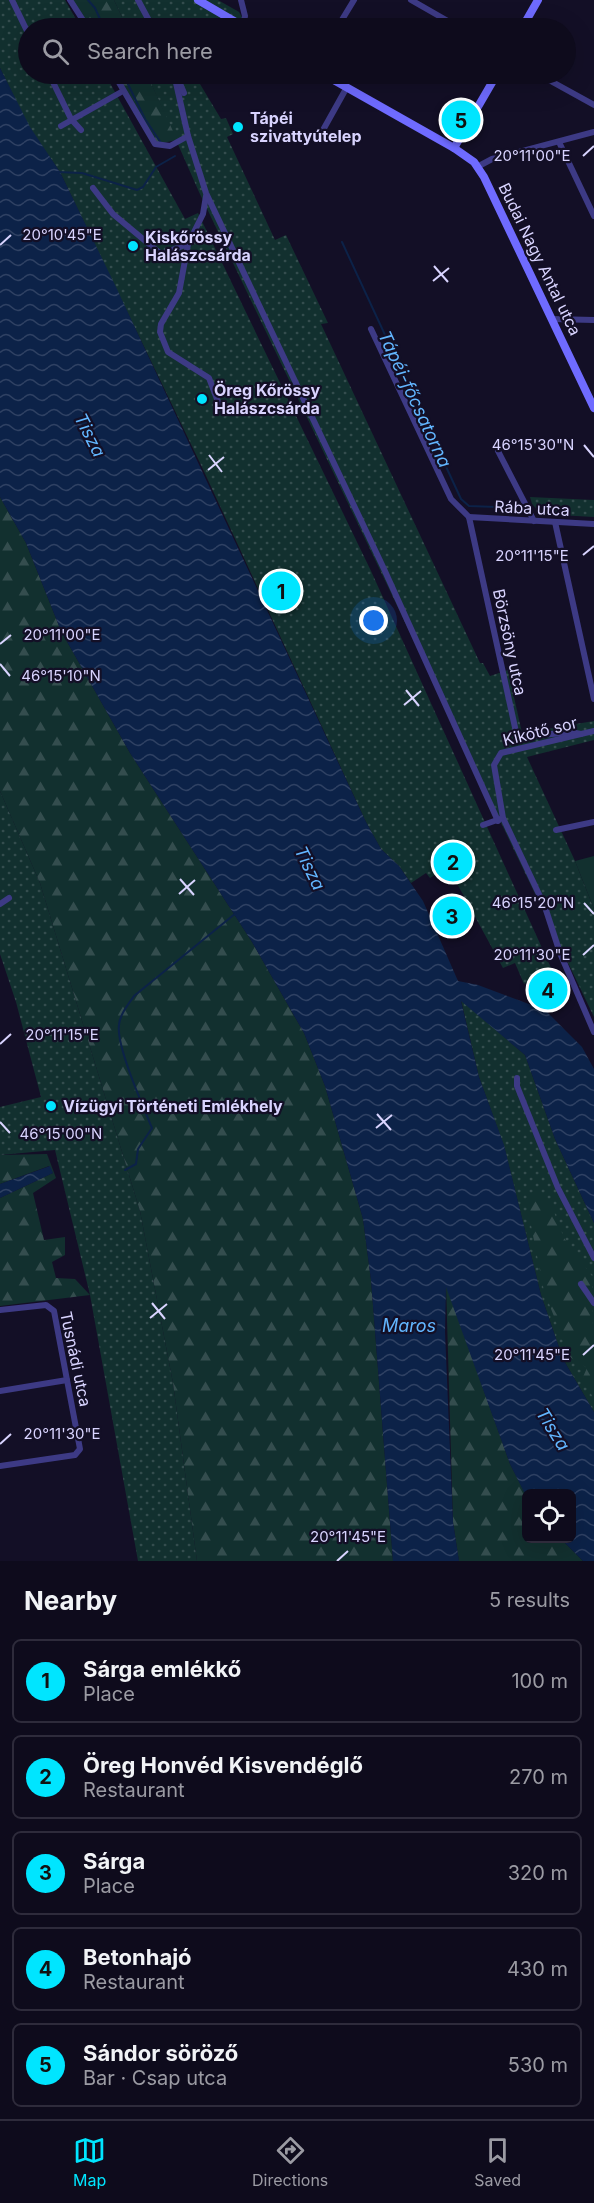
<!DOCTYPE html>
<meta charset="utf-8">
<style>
:root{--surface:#0e0b1c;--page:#1c1929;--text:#f1f3f6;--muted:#9b9ba3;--line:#2e2b3b;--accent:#00e5ff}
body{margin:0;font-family:Inter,sans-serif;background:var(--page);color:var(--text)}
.controls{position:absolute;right:18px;bottom:18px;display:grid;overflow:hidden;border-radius:9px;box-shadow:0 6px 24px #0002}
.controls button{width:54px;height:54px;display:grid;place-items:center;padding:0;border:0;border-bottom:2px solid var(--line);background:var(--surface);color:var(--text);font:30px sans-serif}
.you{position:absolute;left:374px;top:621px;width:21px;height:21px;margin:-15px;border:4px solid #fff;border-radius:50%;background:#1a73e8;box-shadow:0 0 0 9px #1a73e833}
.badge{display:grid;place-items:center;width:39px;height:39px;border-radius:50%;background:var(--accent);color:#111;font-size:20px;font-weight:700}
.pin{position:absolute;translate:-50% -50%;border:3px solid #fff;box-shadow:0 2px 6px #0006}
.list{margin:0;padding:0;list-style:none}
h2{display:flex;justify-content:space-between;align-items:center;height:78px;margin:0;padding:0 24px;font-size:26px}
h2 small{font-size:20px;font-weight:400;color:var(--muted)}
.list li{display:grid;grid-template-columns:39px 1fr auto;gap:18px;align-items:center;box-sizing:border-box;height:84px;margin:0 12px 12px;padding:0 12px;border:2px solid var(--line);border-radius:9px}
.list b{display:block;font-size:22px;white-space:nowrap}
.list p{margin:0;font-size:20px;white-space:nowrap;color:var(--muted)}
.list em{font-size:20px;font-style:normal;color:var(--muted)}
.icon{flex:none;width:33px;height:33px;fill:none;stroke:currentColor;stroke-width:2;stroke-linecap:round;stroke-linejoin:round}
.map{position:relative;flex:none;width:594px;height:1561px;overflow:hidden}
.search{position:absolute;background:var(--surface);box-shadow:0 6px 24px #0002;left:18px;right:18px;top:18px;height:66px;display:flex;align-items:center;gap:15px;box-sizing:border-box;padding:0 21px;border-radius:33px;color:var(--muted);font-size:22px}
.sheet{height:558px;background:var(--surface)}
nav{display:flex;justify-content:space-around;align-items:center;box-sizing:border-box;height:84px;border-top:2px solid var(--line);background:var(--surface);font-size:16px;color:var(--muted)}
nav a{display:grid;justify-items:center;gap:3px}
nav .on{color:var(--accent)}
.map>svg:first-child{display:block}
.grass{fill:url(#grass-dots)}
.forest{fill:url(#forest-firs)}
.pitch{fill:#12302f}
.water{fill:url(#water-waves)}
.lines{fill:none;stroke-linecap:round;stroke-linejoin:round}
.stream{stroke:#0c2248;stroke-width:2}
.street{stroke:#3d3a85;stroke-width:6}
.secondary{stroke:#6f6bff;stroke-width:8}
.ticks{fill:none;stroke:#d9d4ff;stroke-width:2}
.poi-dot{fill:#00e5ff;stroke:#130f26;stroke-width:2}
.labels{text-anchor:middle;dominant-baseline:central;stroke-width:4.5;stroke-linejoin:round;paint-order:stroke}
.poi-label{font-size:16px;font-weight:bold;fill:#d9d4ff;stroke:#130f26;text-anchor:start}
.street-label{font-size:16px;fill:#d9d4ff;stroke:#130f26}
.water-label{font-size:18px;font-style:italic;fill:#62b6ff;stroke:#130f26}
.ticks-label{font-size:15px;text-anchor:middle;fill:#d9d4ff;stroke:#130f26;stroke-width:4.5;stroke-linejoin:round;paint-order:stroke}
</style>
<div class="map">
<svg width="594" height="1561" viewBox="0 0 594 1561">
<defs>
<pattern id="grass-dots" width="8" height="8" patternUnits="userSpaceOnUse" patternTransform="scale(1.5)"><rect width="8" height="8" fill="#12302f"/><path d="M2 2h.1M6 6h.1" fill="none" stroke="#344d4e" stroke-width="1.8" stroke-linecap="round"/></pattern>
<pattern id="forest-firs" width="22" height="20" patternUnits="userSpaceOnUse" patternTransform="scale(1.5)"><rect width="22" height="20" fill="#12302f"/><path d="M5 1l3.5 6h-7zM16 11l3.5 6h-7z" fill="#344d4e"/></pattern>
<pattern id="water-waves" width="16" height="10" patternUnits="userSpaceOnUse" patternTransform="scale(1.5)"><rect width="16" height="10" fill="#0c2248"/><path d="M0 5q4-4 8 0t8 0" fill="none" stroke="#2f4163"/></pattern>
</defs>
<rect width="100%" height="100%" fill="#130f26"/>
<!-- grass -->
<g class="grass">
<polygon points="0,0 65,0 81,28 28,28 28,74 105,74 185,219 198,213 371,571 552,970 524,984 515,963 503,968 448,867 430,878 426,873 411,883 399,866 381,849 366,822 201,465 60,172 29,127 0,68"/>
<polygon points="114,0 218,0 239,12 248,28 127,28"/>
<polygon points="147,74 194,74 221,119 226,118 233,134 227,137 275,240 286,235 328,323 321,324 480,663 483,663 490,676 508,670 522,733 594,721 594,740 527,757 575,861 594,909 594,1017 199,192"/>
<polygon points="530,497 594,500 594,517 541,514 532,504"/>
<polygon points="0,791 40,883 140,1211 173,1383 197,1561 138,1561 90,1295 55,1150 0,1155 0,1107 41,1097 16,1002 0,954"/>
<polygon points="461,1000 525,1055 555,1139 594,1223 594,1412 563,1359 541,1295 504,1146 479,1077"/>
</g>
<!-- forest -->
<g class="forest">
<polygon points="72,0 114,0 127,28 90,28"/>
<polygon points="116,74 147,74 177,140 158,144"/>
<polygon points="0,497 26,543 61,631 130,753 252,942 304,1033 325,1086 363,1219 371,1280 393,1561 197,1561 173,1383 140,1211 40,883 0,791"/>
<polygon points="47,1154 56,1178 33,1193 44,1240 65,1237 65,1255 52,1262 56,1278 75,1279 90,1295 0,1306 0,1198 53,1173 49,1166 0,1184 0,1155"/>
<polygon points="539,1193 554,1212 564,1238 592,1276 594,1400 583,1377 587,1368 570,1357 544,1291 527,1205 529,1195"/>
<polygon points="446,1285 510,1464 526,1495 526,1538 561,1539 583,1561 459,1561 453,1522"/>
</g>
<!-- pitch -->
<polygon class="pitch" points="594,856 594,909 575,861"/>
<!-- water -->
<g class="water">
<polygon points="0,68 30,127 60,172 116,287 366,822 381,849 399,866 423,901 458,981 478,985 545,1010 582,1047 594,1069 594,1223 555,1139 525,1055 461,1001 479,1077 504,1145 541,1295 563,1359 594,1412 594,1561 583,1561 561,1539 572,1538 572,1494 526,1495 524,1492 510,1464 446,1287 445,1332 453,1522 459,1561 393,1561 371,1280 363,1219 325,1086 304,1033 252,942 130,753 61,631 26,543 0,497"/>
<polygon points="50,1166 53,1173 0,1198 0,1184"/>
</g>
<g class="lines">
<!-- stream -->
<g class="stream">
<polyline points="88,0 95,8 104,28"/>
<polyline points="123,74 145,119 161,143"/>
<polyline points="57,172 82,173 137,190 143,187 156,167 175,156"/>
<polyline points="342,242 461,499 469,506 521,508"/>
<path d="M125,1170L136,1164L138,1149L152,1128C143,1106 116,1046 119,1025C120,1014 128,1005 134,996L236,913"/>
</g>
<!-- street -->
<g class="street">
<polyline points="12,0 28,33"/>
<polyline points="70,0 88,28"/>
<polyline points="138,0 153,28"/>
<polyline points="241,0 245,16 243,26"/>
<polyline points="411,0 460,28"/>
<polyline points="337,28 354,0"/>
<polyline points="49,74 71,119 81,130"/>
<polyline points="114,74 155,144 170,146 188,136"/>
<polyline points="174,74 188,136 206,193 384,569 498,821"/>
<polyline points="538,74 594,105"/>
<polyline points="178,79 184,93"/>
<polyline points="61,126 123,91"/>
<polyline points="318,139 347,87"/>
<polyline points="559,142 594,216"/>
<polyline points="477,167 492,159 594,132"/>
<polyline points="93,188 113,214 161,254 188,244"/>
<polyline points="206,196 203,214 188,244 179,293 161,324 160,332 168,352 209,378 220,407"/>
<polyline points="552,319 594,320"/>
<polyline points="371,329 451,499 469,517 516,732 524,737 570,732 581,734"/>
<polyline points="498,451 534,521"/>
<polyline points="469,517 594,524"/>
<polyline points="555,522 594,699"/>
<polyline points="594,731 501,753 494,765 503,818 545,907 560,953 594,1032"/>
<polyline points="483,825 500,819"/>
<polyline points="556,830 594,822"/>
<polyline points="0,904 9,898"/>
<polyline points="517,1078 517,1086 558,1188 594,1258"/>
<polyline points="581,1284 594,1303"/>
<polyline points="0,1310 46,1305 54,1311 80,1449 75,1455 0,1466"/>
<polyline points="0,1391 67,1380"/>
</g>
<!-- secondary -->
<g class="secondary">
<polyline points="198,0 246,28"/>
<polyline points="522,28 538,0"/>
<polyline points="323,74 454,148 474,162 484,177 594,408"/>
<polyline points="454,148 497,74"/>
</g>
</g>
<!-- ticks -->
<path class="ticks" d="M583,156L594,146M0,245L11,235M434,266L448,282M433,281L449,268M584,445L594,457M209,455L222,472M208,470L224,457M583,555L594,546M0,644L11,635M0,664L10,676M406,690L419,706M404,705L421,691M180,879L194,895M179,894L195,880M584,903L594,914M583,955L594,945M0,1044L11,1034M377,1114L391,1130M0,1122L10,1133M376,1128L392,1115M152,1303L165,1319M150,1318L167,1304M583,1355L594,1345M0,1444L11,1434M337,1561L348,1551"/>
<!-- markers -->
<g class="poi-dot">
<circle cx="238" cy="127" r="6"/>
<circle cx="133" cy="246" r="6"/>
<circle cx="202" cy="399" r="6"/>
<circle cx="51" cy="1106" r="6"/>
</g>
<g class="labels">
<!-- poi labels -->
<g class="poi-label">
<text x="250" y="118">Tápéi<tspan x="250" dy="18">szivattyútelep</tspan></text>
<text x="145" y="237">Kiskőrössy<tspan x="145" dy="18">Halászcsárda</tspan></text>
<text x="214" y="390">Öreg Kőrössy<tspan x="214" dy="18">Halászcsárda</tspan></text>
<text x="63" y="1106">Vízügyi Történeti Emlékhely</text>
</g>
<!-- street labels -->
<g class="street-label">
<text transform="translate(540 259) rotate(64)">Budai Nagy Antal utca</text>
<text transform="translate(532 508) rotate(3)">Rába utca</text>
<text transform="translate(510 642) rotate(78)">Börzsöny utca</text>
<text transform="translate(540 731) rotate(-14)">Kikötő sor</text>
<text transform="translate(76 1359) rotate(78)">Tusnádi utca</text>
</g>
<!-- water labels -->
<g class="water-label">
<text transform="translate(415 399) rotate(65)">Tápéi-főcsatorna</text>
<text transform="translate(90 435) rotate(63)">Tisza</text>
<text transform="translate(310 868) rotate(64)">Tisza</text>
<text x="409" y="1325">Maros</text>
<text transform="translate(553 1429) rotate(58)">Tisza</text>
</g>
</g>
<g class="ticks-label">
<text x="532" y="161">20°11'00"E</text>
<text x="62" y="240">20°10'45"E</text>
<text x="533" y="450">46°15'30"N</text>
<text x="532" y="561">20°11'15"E</text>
<text x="62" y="640">20°11'00"E</text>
<text x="61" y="681">46°15'10"N</text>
<text x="533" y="908">46°15'20"N</text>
<text x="532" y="960">20°11'30"E</text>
<text x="62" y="1040">20°11'15"E</text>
<text x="61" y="1139">46°15'00"N</text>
<text x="532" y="1360">20°11'45"E</text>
<text x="62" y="1439">20°11'30"E</text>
<text x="348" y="1542">20°11'45"E</text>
</g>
</svg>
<div class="controls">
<button><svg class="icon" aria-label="locate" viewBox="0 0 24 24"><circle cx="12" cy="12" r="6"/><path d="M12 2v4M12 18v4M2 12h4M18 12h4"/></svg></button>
</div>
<div class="you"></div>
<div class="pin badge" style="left:281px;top:591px">1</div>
<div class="pin badge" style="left:453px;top:862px">2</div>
<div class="pin badge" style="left:452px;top:916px">3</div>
<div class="pin badge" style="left:548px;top:990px">4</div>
<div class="pin badge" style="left:461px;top:120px">5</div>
<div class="search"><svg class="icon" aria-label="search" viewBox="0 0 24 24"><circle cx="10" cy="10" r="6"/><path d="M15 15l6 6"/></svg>Search here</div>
</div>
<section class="sheet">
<h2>Nearby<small>5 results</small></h2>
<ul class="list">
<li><span class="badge">1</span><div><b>Sárga emlékkő</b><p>Place</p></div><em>100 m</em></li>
<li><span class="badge">2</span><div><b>Öreg Honvéd Kisvendéglő</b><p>Restaurant</p></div><em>270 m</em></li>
<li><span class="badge">3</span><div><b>Sárga</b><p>Place</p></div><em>320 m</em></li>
<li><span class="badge">4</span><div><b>Betonhajó</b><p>Restaurant</p></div><em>430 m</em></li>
<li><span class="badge">5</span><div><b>Sándor söröző</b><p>Bar · Csap utca</p></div><em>530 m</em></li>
</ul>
</section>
<nav>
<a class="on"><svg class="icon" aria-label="map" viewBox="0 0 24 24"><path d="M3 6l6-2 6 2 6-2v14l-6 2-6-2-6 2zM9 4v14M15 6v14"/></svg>Map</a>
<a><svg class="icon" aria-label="directions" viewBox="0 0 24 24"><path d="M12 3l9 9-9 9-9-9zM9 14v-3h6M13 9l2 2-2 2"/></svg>Directions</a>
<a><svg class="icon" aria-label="saved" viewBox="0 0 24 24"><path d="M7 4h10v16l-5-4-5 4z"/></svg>Saved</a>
</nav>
